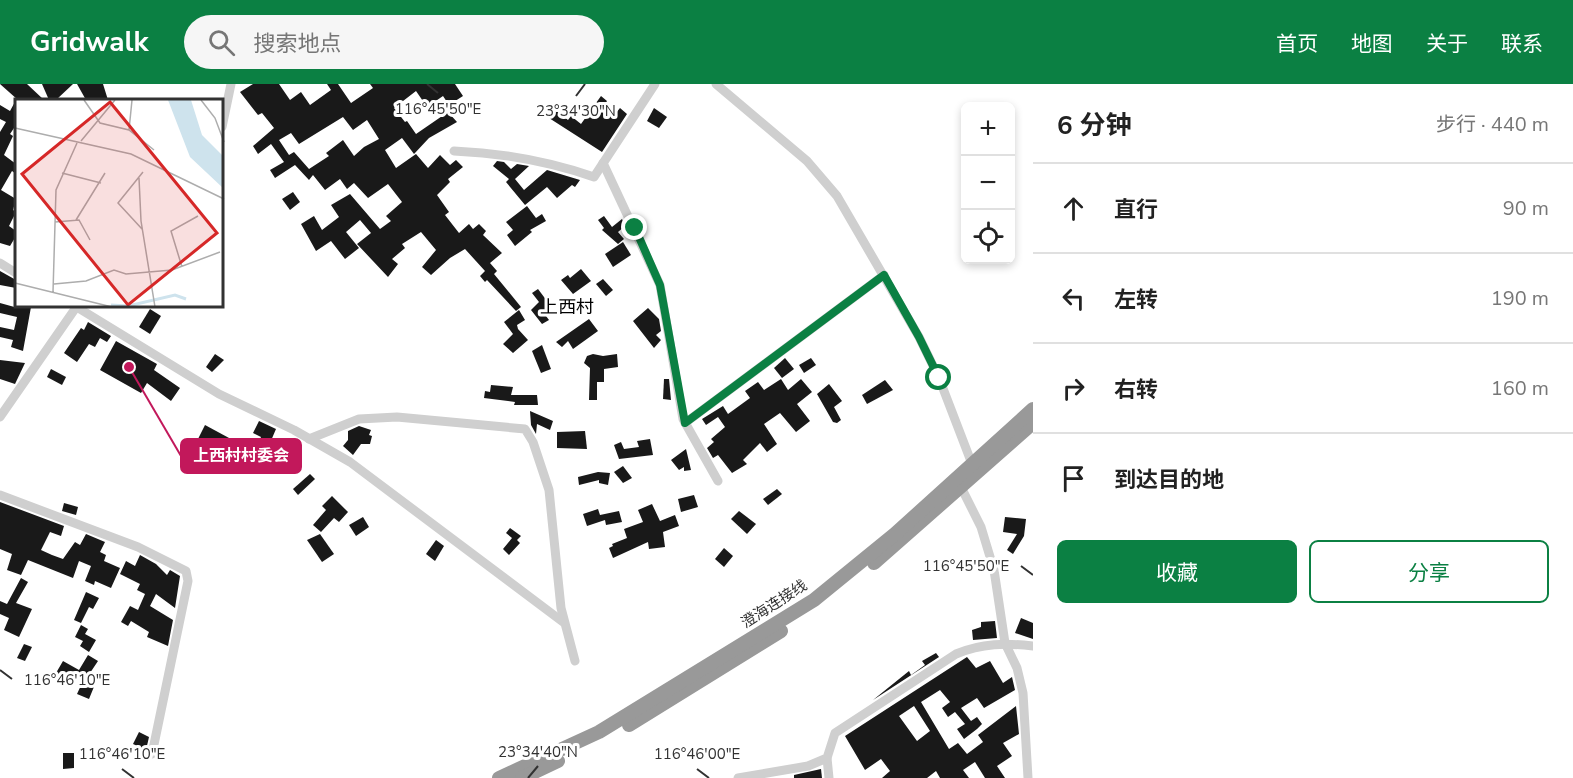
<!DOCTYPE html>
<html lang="zh">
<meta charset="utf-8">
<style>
:root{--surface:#fff;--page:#f6f6f6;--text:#222;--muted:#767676;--line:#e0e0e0;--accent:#0b8043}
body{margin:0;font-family:"Nunito Sans","Noto Sans SC",sans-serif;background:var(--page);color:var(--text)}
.controls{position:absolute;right:18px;top:18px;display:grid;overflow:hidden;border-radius:9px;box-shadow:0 3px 9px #0003}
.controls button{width:54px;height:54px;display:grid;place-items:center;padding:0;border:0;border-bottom:2px solid var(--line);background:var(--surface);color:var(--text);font:30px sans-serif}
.stop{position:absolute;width:18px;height:18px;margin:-14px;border:4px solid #0b8043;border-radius:50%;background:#fff}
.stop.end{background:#0b8043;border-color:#fff;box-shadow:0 2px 6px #0008}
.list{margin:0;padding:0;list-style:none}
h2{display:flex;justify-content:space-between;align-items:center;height:78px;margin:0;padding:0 24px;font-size:26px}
h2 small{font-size:20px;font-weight:400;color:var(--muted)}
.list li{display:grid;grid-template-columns:39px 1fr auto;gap:18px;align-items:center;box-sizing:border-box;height:90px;padding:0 24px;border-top:2px solid var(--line)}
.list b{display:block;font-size:22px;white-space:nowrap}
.list em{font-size:20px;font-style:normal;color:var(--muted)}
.actions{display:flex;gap:12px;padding:18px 24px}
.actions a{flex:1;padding:14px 0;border:2px solid var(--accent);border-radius:9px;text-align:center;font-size:21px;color:var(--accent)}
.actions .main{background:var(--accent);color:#fff}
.icon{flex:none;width:33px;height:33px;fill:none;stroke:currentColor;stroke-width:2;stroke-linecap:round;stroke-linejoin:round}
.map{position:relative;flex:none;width:1033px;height:694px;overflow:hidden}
header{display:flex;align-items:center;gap:36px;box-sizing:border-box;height:84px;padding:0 30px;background:var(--accent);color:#fff}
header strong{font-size:28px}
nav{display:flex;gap:33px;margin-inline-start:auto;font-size:21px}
.search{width:420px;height:54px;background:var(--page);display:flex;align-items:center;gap:15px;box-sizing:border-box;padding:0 21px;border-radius:33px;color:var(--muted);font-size:22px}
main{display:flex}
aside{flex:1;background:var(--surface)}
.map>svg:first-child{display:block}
.building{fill:#191919;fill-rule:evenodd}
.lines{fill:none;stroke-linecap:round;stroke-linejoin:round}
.minor{stroke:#cfcfcf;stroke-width:9}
.highway{stroke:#999;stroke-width:14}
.route{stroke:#0b8043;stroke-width:8}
.ticks{fill:none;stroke:#323232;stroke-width:2}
.labels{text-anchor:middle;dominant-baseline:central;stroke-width:6;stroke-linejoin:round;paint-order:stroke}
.street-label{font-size:15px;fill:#323232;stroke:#fff}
.quarter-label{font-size:18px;fill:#000;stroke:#fff}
.inset-river{fill:none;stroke:#cee3ed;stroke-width:3}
.inset-road{fill:none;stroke:#adadad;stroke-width:1.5}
.view{fill:#d62828;fill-opacity:0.15;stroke:#d62828;stroke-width:3}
.inset-edge{fill:none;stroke:#323232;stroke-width:3}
.ticks-label{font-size:15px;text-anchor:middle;fill:#323232;stroke:#fff;stroke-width:6;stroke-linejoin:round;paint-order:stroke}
.leader{fill:none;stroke:#c2185b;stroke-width:2}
.callout-dot{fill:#c2185b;stroke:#fff;stroke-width:2}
.callout{fill:#c2185b;stroke:#c2185b;stroke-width:2}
.callout-label{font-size:16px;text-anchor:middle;font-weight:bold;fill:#fff}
</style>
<header>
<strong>Gridwalk</strong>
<div class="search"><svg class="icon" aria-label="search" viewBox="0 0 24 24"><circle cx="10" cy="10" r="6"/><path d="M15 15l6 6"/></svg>搜索地点</div>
<nav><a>首页</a><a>地图</a><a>关于</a><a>联系</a></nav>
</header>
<main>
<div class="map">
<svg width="1033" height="694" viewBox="0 0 1033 694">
<rect width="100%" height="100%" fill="#fff"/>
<!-- building -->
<g class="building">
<polygon points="0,0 27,0 44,16 18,16"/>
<polygon points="42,0 73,0 56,16 49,16"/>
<polygon points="77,0 103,0 108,16 86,16"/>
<path d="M253,0H279L290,16L301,8L310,21L331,6L327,0H338L351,19L373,4L370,0H455L463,12L449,21L443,12L427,23L416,7L394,24L405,38L407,37L416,50L448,28L457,38L429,54L414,70L402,54L385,66L396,84L416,70L428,84L440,71L450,81L456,76L463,83L448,95L450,98L437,111L449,128L445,131L459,149L469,140L473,145L479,140L486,147L483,151L502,169L490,179L497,187L494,190L521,223L516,227L487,196L485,198L480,192L485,187L465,165L450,174L431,191L422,183L436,166L421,148L402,160L405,164L392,175L398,180L388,193L357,160L371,149L360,136L346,148L359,164L345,175L331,157L316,167L301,140L314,132L322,146L339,133L331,121L350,110L380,145L391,137L386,132L402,118L388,100L368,114L354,99L347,105L340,95L325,106L313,91L309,96L295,81L275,94L270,86L284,78L271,60L258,70L253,62L274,44L262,29L258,31L240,8ZM343,33L353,46L367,36L379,55L364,63L354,72L343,56L326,69L329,72L309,85L294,68L289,71L279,56L291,49L299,60Z"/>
<polygon points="601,12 607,17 604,22 616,29 620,24 627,30 602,68 549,34 555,26 568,36 571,32 581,40"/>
<polygon points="16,16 16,41 10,50 13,52 4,71 16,80 16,90 12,87 1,106 16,115 13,126 16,128 9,142 16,147 16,152 10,162 0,159 0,48 6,38 0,35 0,21 10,27"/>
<polygon points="654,24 667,33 659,44 647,37"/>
<polygon points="497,77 504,78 511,85 517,80 529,82 515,95 524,106 547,86 580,96 575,103 572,101 557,114 547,103 525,121 506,98 509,95 493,82"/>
<polygon points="293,108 300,118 290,126 282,115"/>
<polygon points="527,122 536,134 542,130 546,137 530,146 532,148 515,162 507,151 513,146 506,138"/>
<polygon points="604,132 612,143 622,135 625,142 618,148 624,155 618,160 602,146 604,144 598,136"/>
<polygon points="623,158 631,171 613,183 605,170"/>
<polygon points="581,185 591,197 573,210 561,196 568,191 570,194"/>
<polygon points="0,187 16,196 16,204 0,201"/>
<polygon points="603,195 613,206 606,212 596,200"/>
<polygon points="538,205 550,221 543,228 549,236 542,240 531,226 539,218 532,209"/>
<polygon points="0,219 18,224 31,223 23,267 11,263 13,256 0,253 0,243 14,246 17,233 0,229"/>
<polygon points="648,224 659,235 661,247 656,251 661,256 654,264 633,237"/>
<polygon points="150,225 161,232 150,250 139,243"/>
<polygon points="519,226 525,236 517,241 518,245 528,256 513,269 503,260 513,250 504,238"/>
<polygon points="589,235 598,247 573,265 568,257 562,263 556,258"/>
<polygon points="88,238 111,252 107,258 100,254 95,263 89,260 77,278 64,269 81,244 84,246"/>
<polygon points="116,257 157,280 154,286 180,304 171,317 147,299 141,309 100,286"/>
<polygon points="542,261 551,285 541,289 532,267"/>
<polygon points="215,270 224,276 212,288 206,283"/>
<polygon points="593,270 603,272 617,270 618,283 604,285 604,298 597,298 597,316 589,316 590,284 584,279 587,272"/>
<polygon points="785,274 794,285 782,294 774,284"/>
<polygon points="811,274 816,281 804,289 799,281"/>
<polygon points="0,276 25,279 15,300 0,295"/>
<polygon points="51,285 66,293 62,301 47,293"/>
<polygon points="664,295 669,295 671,316 663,315"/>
<polygon points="781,295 788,306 801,295 812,308 797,320 810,337 796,348 780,329 764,340 777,360 767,368 760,359 743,376 747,380 732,389 718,371 713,374 707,364 714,358 711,355 725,343 718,333 706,341 702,335 723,322 728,330 750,314 745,307 758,298 764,306"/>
<polygon points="885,296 893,306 867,320 862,311"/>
<polygon points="829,300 842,317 834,323 841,336 837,339 833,338 817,310"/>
<polygon points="491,301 513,303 511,311 537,311 538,321 514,321 515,318 484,314 485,307 490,308"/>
<polygon points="530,327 553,337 550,346 537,340 536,350 531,341"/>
<polygon points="259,337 276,345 270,359 273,360 261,387 249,382 261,353 253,349"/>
<polygon points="205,341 242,361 232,376 198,355"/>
<polygon points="359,342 371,346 369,351 372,352 370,360 361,360 353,371 343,362 348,356 348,347"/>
<polygon points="585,347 587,365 557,364 557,348"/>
<polygon points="650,355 653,371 619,375 614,361 621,358 624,365 639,363 637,357"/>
<polygon points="686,365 691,386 684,387 684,383 679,386 671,376"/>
<polygon points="623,382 632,394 623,399 614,388"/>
<polygon points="598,388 610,389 608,401 599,399 599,396 579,401 578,393"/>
<polygon points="310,390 315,395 298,411 293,405"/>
<polygon points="777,405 782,410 768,421 763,415"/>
<polygon points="694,411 698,423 681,428 678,415"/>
<polygon points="332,412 348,428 339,438 334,434 321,448 313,441 326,426 322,422"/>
<polygon points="0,418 64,442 61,452 50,448 41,466 52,471 63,475 75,458 80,461 86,450 105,458 100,468 106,471 104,477 120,484 111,504 95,497 94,501 85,497 91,482 79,477 73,494 28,476 21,491 7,486 12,470 0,465"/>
<polygon points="64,419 78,423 76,431 62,427"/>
<polygon points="652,420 660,437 675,431 679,442 663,448 665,463 649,465 648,458 613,474 609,464 613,462 612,460 627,454 624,445 643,438 638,426"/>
<polygon points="598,425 600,431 619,427 622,438 606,441 605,436 587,442 583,430"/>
<polygon points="739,427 756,440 747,450 731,435"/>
<polygon points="363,433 369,443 356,452 349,441"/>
<polygon points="1005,433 1026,435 1024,452 1013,470 1007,466 1017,450 1003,448"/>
<polygon points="510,444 521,452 517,456 520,459 509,471 503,465 512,454 506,449"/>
<polygon points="320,450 334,470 322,478 307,456"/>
<polygon points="436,456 444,462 435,477 426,470"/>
<polygon points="724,464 733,472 724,483 715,475"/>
<polygon points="140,471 156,480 167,491 170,486 180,492 175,524 156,510 150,522 173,536 168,562 147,553 149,548 131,537 128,542 121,538 130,522 138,526 145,510 137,506 140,500 120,490 126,477 135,482"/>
<polygon points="21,494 28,498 16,519 32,525 19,553 4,546 9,534 0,530 0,517 7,520"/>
<polygon points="86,508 99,514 93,525 89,523 81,539 74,536"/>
<polygon points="1021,534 1033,539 1033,555 1015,549"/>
<polygon points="995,537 997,554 973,556 972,546 981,543 981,538"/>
<polygon points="81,541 88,545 85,550 96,556 89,568 80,562 83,557 75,553"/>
<polygon points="24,560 32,563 25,577 17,574"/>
<polygon points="936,569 939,573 873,616 909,587 911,591 925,581 922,577"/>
<polygon points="88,571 98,577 90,589 98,593 89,615 77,610 83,597 72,591 69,596 56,589 63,577 79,586"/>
<path d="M967,573L976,584L990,577L1003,599L1012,593L1015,606L984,624L977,614L961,624L971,637L977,633L982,640L977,645L964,655L957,645L965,640L955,628L948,633L942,624L950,618L940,606L921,618L949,665L958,659L967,670L983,658L978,651L1016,622L1019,650L1003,659L1012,672L997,682L1005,694H985L975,678L963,686L969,694H940L936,687L927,694H882L890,687L881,675L865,686L845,652ZM914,622L930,647L917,657L899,632Z"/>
<polygon points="139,648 149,653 146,666 133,660"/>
<polygon points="63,669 74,669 74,684 63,685"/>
<polygon points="821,685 822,694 794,694 794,691"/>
</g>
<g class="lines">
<!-- minor -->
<g class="minor">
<polyline points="716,0 807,77 837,112 919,253 939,294 972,380"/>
<polyline points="222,43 231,0"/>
<path d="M454,67C503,69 548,77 594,93L655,0"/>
<polyline points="603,79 660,201 683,335 718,397"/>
<polyline points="0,179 16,189"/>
<polyline points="75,222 219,310 294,346 350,378 563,538"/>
<polyline points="0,333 77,222"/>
<polyline points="685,339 884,191"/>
<polyline points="309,355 359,335 397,333 525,345 533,358 549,406 561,524 575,577"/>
<polyline points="961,403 981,443 994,486 1005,559 1017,584 1023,609 1028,694"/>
<polyline points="0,411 138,463 186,487 188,497 152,670"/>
<polyline points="827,674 829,694"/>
<path d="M738,694L808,682L827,674L835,649L956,570C982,559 1006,559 1033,562"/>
</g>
<!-- highway -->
<g class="highway">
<polyline points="874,479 1033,339"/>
<polyline points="629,641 781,547"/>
<polyline points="499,694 599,648 814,516 895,450 1033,325"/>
<polyline points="522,694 558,677"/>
</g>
</g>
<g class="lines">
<!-- route -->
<polyline class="route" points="635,144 660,201 685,339 884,191 919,253 939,294"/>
</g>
<!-- ticks -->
<path class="ticks" d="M427,0L438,9M576,12L585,0M1021,482L1033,491M0,586L12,595M122,685L134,694M697,685L709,694M528,694L538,682"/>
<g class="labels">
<!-- street labels -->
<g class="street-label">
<text transform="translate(774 520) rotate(-33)">澄海连接线</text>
</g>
<!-- quarter labels -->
<g class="quarter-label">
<text x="567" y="223">上西村</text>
</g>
</g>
<!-- overview -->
<g transform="translate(15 15)">
<rect width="208" height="208" fill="#fff"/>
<path d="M153,1H176L187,36L208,57V89L175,58Z" fill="#cee3ed"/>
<path class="inset-river" d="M96,206L113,207L160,196L171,200"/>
<path class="inset-road" d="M69,1L85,24L114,31L139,51M186,1L200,19L209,43M0,29L116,55L209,100M114,31L117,1M66,42L100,1M47,74L86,84M124,79L126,122L140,208M61,121L90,74M40,123L64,121L75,141M127,130L103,104L128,73M167,168L156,132L183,117M0,184L97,208M39,185L71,182L99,171L111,175L157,171L205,153M38,193L41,91L62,44"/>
<path class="view" d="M95,3L202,134L113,206L7,75Z"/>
<rect width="208" height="208" class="inset-edge"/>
</g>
<g class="ticks-label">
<text x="438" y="30">116°45'50"E</text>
<text x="576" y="32">23°34'30"N</text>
<text x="966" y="487">116°45'50"E</text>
<text x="67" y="601">116°46'10"E</text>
<text x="538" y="673">23°34'40"N</text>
<text x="122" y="675">116°46'10"E</text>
<text x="697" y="675">116°46'00"E</text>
</g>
<!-- callouts -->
<path class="leader" d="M129 283L181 372"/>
<circle class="callout-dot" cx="129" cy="283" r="6"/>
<rect class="callout" x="181" y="355" width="120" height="34" rx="6"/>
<g class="callout-label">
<text x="241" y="377">上西村村委会</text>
</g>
</svg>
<div class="controls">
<button>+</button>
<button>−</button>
<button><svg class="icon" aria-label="locate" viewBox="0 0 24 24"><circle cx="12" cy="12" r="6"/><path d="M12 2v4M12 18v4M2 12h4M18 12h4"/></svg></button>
</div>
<div class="stop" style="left:939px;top:294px"></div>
<div class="stop end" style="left:635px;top:144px"></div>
</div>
<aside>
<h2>6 分钟<small>步行 · 440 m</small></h2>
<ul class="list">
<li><svg class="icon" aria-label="ahead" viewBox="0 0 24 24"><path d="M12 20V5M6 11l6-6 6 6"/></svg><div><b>直行</b></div><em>90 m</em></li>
<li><svg class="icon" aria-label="left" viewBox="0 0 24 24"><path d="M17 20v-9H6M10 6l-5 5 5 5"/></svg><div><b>左转</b></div><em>190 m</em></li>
<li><svg class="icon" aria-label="right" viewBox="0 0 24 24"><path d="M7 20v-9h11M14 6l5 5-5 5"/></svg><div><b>右转</b></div><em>160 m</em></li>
<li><svg class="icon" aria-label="arrive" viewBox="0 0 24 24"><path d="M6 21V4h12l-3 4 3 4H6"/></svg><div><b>到达目的地</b></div></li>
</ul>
<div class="actions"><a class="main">收藏</a><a>分享</a></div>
</aside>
</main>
